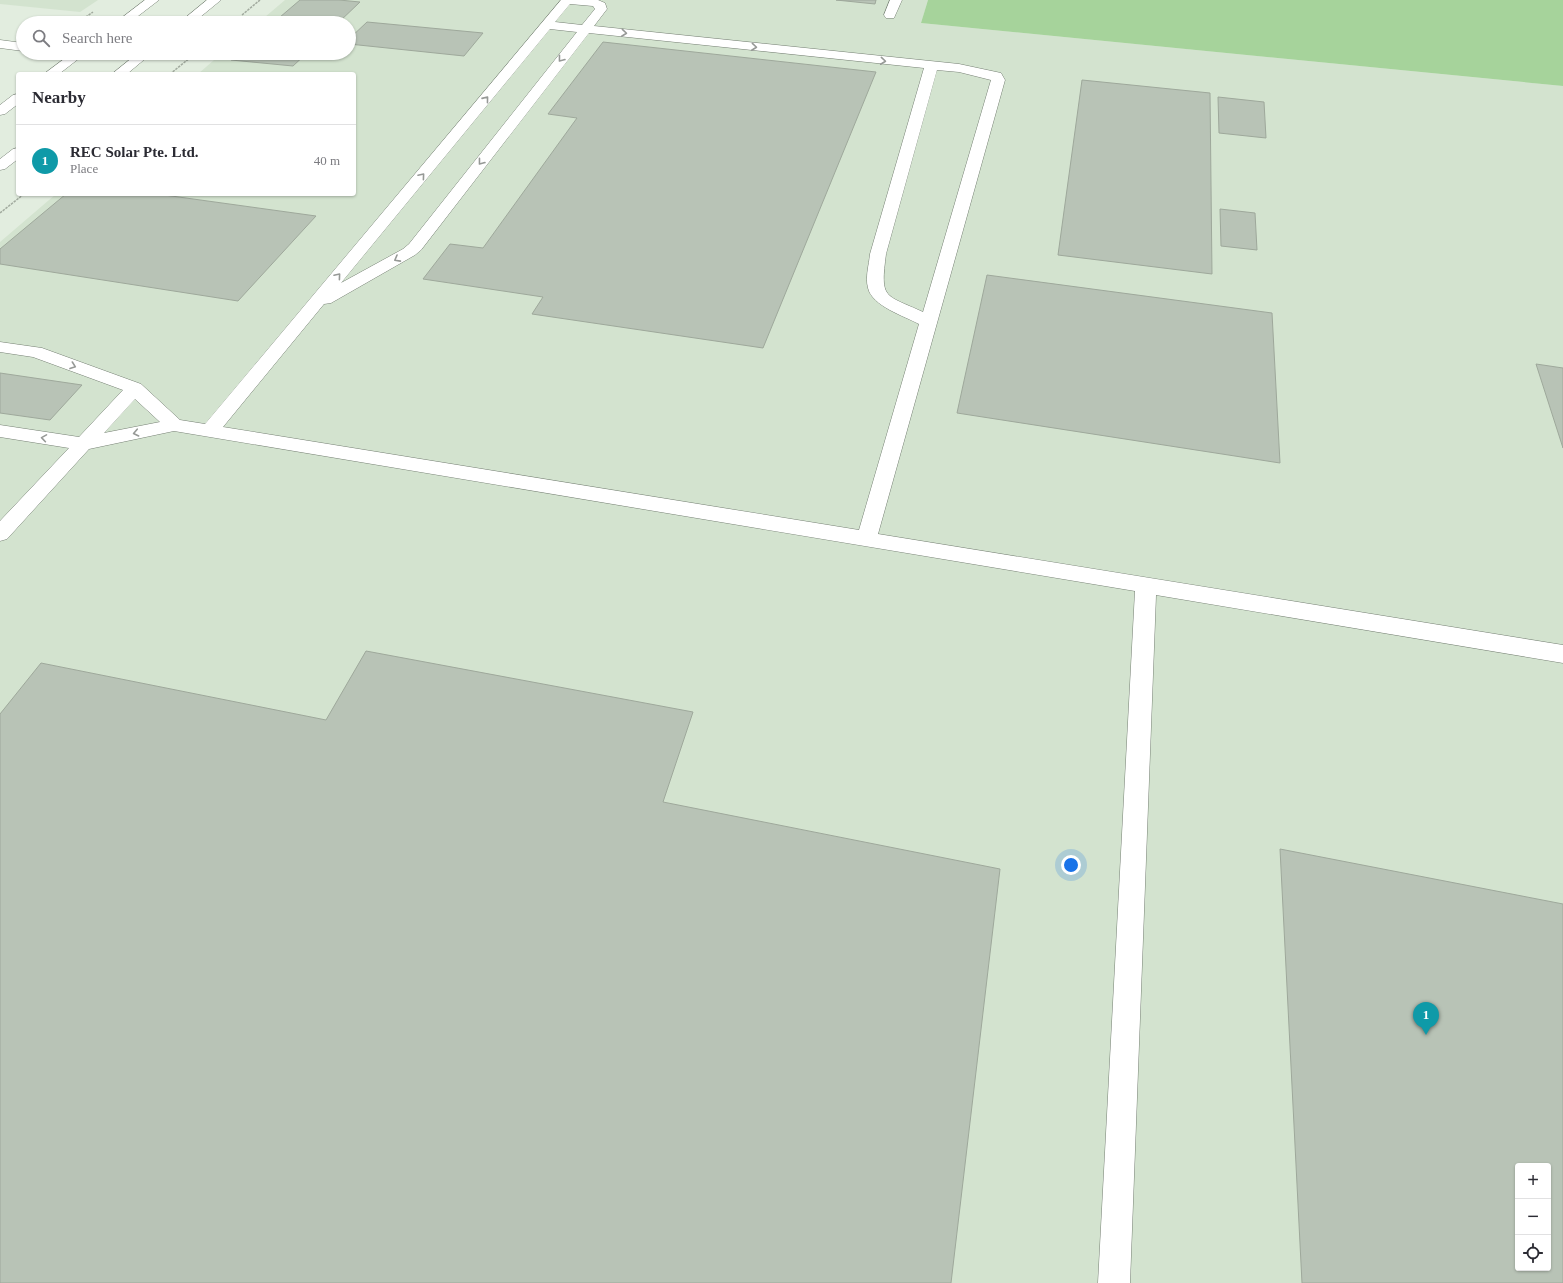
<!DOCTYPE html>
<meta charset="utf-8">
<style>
:root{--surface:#fff;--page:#f2f2f3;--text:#2b2b33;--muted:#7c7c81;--line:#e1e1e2;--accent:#1a73e8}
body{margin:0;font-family:"Times New Roman",serif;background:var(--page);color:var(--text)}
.controls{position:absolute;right:12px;bottom:12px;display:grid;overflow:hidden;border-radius:4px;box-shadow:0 1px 3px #0004}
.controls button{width:36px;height:36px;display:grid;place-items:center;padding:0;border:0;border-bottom:1px solid var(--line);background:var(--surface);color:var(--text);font:20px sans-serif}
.you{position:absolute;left:1071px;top:865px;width:14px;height:14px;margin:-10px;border:3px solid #fff;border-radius:50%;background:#1a73e8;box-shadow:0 0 0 6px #1a73e833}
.badge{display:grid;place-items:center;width:26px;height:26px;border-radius:50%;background:var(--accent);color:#fff;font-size:13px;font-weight:700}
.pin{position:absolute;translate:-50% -33px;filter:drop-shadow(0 1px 2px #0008)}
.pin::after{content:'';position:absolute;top:21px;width:14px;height:12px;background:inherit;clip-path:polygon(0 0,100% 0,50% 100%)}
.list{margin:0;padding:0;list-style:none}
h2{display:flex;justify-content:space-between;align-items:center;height:52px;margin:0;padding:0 16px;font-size:17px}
h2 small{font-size:13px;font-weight:400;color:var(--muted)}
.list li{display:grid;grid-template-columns:26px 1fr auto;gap:12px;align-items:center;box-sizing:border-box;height:72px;padding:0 16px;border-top:1px solid var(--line)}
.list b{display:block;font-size:15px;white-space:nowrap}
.list p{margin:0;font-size:13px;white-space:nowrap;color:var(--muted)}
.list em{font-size:13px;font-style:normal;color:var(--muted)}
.icon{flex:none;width:22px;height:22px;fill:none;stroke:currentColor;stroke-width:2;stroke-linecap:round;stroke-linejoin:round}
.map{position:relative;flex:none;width:1563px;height:1283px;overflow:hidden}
.search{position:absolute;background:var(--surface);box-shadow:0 1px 3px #0004;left:16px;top:16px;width:340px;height:44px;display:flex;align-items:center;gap:10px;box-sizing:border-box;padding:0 14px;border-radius:22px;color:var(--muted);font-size:15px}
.panel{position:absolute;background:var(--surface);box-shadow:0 1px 3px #0004;left:16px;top:72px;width:340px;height:124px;border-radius:4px}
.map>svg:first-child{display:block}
.built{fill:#d3e3cf;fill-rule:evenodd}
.green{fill:#a6d39b}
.building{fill:#b8c3b6;stroke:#9ea89b;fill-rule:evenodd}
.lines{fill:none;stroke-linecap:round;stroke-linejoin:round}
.service-casing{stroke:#768074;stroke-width:1}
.tertiary-casing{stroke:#768074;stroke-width:1}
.path{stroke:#a1aa9e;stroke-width:1.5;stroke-dasharray:2.5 1;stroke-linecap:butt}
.service{fill:#fff;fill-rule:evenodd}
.tertiary{fill:#fff;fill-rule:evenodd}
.oneway{stroke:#969996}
</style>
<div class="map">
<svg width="1563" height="1283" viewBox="0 0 1563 1283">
<rect width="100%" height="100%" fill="#e2eddf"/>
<!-- built -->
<g class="built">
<polygon points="0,0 98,0 80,12 0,4"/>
<path d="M285,0H928L921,23L1563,86V1283H0V242L56,194H354V74H198L222,53H349V23H258ZM1518,1166H1548V1268H1518Z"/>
</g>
<!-- green -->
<polygon class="green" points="928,0 1563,0 1563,86 921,23"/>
<!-- building -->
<g class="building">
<polygon points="300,0 339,0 360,2 338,23 273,23"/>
<polygon points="836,0 876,0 875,4"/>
<polygon points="367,22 483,33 464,56 349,44 349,39"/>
<polygon points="603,42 876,72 763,348 532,314 543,297 423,279 450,244 483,248 577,118 548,114"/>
<polygon points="239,53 307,53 293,66 231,60"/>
<polygon points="1082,80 1210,93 1212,274 1058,255"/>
<polygon points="1218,97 1264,102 1266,138 1219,133"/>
<polygon points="66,194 157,194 316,216 238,301 0,264 0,249"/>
<polygon points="1220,209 1255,213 1257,250 1221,246"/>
<polygon points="987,275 1272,313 1280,463 957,413"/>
<polygon points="1536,364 1563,368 1563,448"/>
<polygon points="0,373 82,385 50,420 0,413"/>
<polygon points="366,651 693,712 663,802 1000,869 951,1283 0,1283 0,714 41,663 326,720"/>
<path d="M1280,849L1563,904V1283H1302ZM1518,1166H1548V1268H1518Z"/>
</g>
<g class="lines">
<!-- service casing -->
<g class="service-casing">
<g id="service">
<path d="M561,0H598L605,3L607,9L594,26L959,64L1001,73L1005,80L878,534L1563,645V663L1156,595L1130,1283H1098L1135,591L174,431L89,449L7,539L0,541V521L69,448L0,437V425L79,437L123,390L33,357L0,352V342L42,348L141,384L180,420L205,424ZM570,4L593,6L595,9L582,25L555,22ZM550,29L577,32L409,244L403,249L341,283ZM589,33L924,68L870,254C869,265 865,277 868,288C872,306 904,316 919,324L859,530L223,427L324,304L331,303L415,255L421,250ZM937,70L959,72L991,80L923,312C884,294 880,300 886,254ZM135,399L160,422L104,433Z"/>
<polygon points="890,0 902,0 894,18 886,18 884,15"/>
<polygon points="0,40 23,43 23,51 0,48"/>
</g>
</g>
<!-- tertiary casing -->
<g class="tertiary-casing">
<g id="tertiary">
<polygon points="145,0 159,0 129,23 115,23"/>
<polygon points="207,0 221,0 193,23 179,23"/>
<polygon points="72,53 86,53 59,74 44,74"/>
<polygon points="138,53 152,53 127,74 112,74"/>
<polygon points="18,94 18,104 5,114 0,115 0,105 13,95"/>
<polygon points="18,148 18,159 5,169 0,170 0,159 13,149"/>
</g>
</g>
<!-- path -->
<g class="path">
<polyline points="242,15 260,0"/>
<polyline points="77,23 93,12"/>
<polyline points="170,74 196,53"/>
<polyline points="0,213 24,194"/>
</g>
<!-- service -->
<use href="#service" class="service"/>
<!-- tertiary -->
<use href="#tertiary" class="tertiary"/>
</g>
<!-- one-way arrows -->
<defs><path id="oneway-chevron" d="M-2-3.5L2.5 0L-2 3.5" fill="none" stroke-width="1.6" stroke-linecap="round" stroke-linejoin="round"/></defs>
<g class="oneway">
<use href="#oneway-chevron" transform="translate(624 33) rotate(6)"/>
<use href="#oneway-chevron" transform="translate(754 47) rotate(6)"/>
<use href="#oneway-chevron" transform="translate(561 59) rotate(128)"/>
<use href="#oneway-chevron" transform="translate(883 61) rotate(6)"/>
<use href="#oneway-chevron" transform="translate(486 99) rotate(-51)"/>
<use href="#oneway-chevron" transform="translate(481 162) rotate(128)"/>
<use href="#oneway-chevron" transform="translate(422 176) rotate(-50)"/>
<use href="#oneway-chevron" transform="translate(397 259) rotate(151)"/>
<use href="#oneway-chevron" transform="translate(338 276) rotate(-50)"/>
<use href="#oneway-chevron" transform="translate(73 366) rotate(20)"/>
<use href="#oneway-chevron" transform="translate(136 433) rotate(168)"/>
<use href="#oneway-chevron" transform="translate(44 438) rotate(-171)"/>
</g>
</svg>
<div class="controls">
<button>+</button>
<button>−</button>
<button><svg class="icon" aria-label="locate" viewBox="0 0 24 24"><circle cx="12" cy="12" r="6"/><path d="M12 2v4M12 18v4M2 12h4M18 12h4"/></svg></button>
</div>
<div class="you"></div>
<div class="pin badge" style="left:1426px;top:1035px;background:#0f9aa8">1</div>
<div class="search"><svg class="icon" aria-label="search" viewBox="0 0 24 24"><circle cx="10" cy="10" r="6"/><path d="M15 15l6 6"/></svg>Search here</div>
<section class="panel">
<h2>Nearby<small></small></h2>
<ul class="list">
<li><span class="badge" style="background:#0f9aa8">1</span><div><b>REC Solar Pte. Ltd.</b><p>Place</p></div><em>40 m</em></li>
</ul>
</section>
</div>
